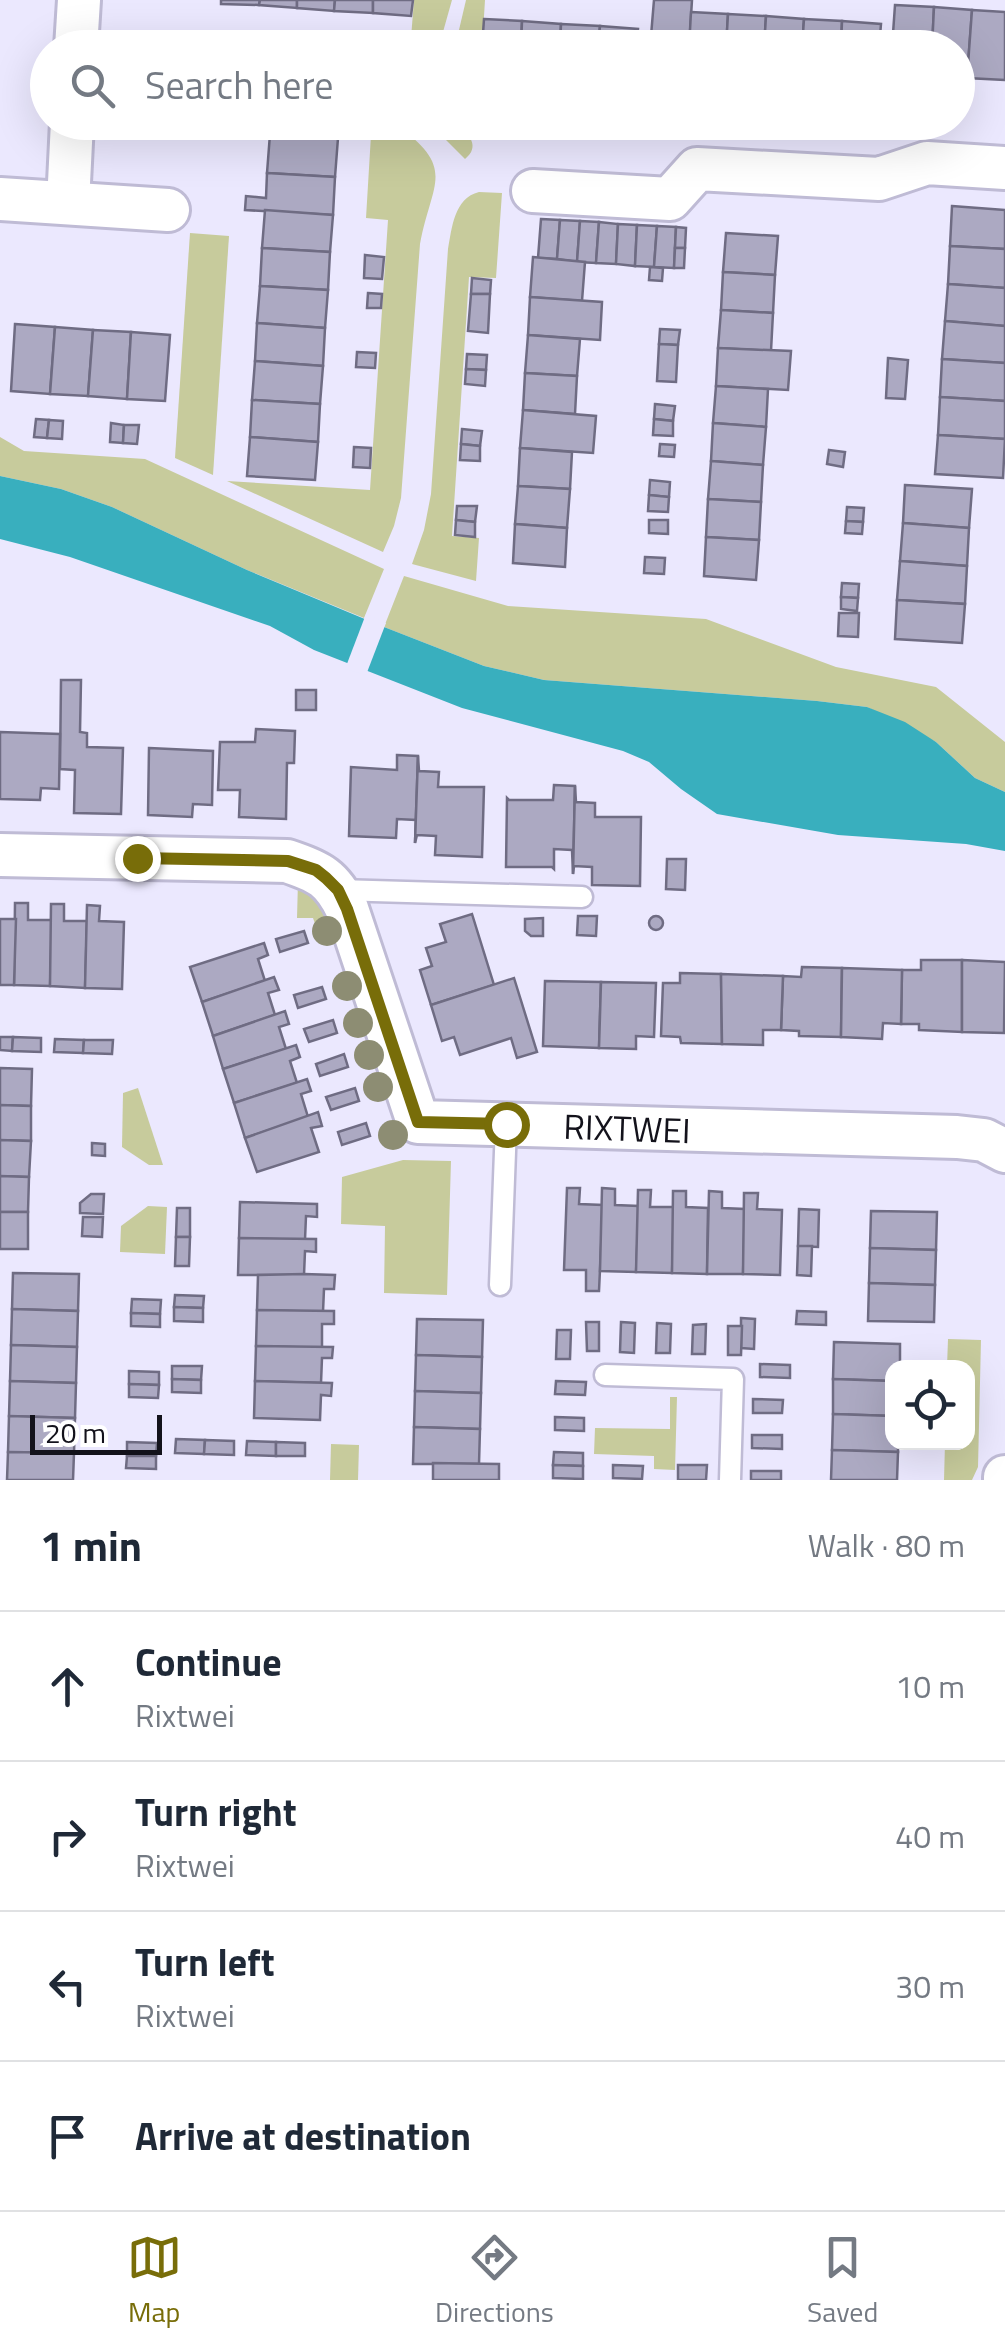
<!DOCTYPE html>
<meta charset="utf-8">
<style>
:root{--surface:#fff;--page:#f2f2f3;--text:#1f2937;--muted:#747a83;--line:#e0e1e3;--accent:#786d09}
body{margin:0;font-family:"Titillium Web",sans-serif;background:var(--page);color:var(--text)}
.controls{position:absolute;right:30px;bottom:30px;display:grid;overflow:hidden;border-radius:20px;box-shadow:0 10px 40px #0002}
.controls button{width:90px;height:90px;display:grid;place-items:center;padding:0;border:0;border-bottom:2px solid var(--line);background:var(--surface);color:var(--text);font:50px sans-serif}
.scale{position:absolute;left:30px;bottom:25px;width:132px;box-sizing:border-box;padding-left:10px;border:5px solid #13121b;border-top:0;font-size:28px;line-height:35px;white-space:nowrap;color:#13121b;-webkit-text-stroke:8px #fff;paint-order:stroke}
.stop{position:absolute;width:30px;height:30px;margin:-22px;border:8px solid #786d09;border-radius:50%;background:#fff}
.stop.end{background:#786d09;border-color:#fff;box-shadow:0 2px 10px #0008}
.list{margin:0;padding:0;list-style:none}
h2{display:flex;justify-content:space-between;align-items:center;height:130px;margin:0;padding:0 40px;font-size:42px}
h2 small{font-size:32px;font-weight:400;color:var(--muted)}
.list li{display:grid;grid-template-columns:65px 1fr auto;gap:30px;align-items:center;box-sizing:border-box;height:150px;padding:0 40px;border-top:2px solid var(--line)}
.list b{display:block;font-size:38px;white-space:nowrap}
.list p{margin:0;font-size:32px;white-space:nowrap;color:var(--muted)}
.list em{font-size:32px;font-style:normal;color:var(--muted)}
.icon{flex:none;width:55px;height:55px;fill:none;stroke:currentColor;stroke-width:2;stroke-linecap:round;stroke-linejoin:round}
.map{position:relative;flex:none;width:1005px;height:1480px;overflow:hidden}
.search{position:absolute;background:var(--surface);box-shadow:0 10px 40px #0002;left:30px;right:30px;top:30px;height:110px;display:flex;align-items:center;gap:25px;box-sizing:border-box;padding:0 35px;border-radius:55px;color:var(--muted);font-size:38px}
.sheet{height:730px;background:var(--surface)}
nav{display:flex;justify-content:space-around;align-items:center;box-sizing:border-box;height:140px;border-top:2px solid var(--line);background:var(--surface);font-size:28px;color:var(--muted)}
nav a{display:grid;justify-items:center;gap:5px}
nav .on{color:var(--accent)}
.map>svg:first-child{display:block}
.green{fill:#c7cb9c}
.water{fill:#39afbe}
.pier{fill:#ebe8fe}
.building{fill:#aca9c2;stroke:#6f6c83;stroke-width:2.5}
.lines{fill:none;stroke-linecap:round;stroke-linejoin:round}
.service-casing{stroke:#bfbbd5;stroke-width:25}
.minor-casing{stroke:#bfbbd5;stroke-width:48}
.service{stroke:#fff;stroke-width:20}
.minor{stroke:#fff;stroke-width:42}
.tree{fill:#8d8d73}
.route{stroke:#786d09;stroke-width:12}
.labels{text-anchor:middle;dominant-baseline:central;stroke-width:8;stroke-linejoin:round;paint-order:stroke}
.street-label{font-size:35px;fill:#13121b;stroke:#fff}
</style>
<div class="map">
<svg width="1005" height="1480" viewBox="0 0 1005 1480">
<rect width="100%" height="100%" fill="#ebe8fe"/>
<!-- green -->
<g class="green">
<polygon points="414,0 452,0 441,39 411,38"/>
<polygon points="466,0 485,0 482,47 455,47"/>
<polygon points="96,32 137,35 136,47 95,48"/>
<path d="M251,123H394C458,169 432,180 420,244L401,498L394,526L383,552L227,481L370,490L388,220L366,218L371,135L251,126Z"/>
<path d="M429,123H460C468,135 481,146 465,159Z"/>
<path d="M479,192L502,193L496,278L469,277L452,536L479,538L476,581L412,564L424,530L431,494L448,249C452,228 454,198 479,192Z"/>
<polygon points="190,233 229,236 213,475 175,458"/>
<polygon points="0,437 24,451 145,459 384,569 364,618 247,570 112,507 61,489 0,476"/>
<polygon points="404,576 508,606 706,619 836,667 936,687 1005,742 1005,792 975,778 936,742 867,707 817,701 544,680 484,666 384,627"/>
<polygon points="298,881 309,886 338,934 320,938 313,918 297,918"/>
<polygon points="138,1088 163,1165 149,1165 122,1147 123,1093"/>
<polygon points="403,1160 451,1161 447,1295 384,1293 385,1226 341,1224 342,1177"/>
<polygon points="148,1206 167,1207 165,1254 120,1252 121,1226"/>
<polygon points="948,1339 981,1340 978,1467 972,1480 944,1480 945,1443 968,1442 968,1368 947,1367"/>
<polygon points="670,1397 677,1397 675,1470 654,1469 654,1456 594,1454 595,1428 670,1429"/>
<polygon points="331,1444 359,1445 358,1480 330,1480"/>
</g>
<!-- water -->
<polygon class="water" points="0,476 61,489 112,507 247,570 384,627 484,666 544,680 817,701 867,707 905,722 936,742 975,778 1005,792 1005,851 966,844 838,835 717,814 681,789 649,762 623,751 462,708 314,650 270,626 70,557 0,539"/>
<!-- pier -->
<polygon class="pier" points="366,614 386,623 366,675 345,669"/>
<!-- building -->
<g class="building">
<polygon points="221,0 260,0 259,5 221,4"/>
<polygon points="260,0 297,0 297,8 259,5"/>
<polygon points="297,0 335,0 334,11 297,8"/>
<polygon points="335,0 373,0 373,13 334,11"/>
<polygon points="373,0 413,0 411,16 373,13"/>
<polygon points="654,0 692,0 689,48 650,48"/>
<polygon points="895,5 934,7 932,48 892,48"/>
<polygon points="934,7 972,10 967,78 958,77 958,48 932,48"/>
<polygon points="972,10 1005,12 1005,80 967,78"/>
<polygon points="691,12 728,14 726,48 689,48"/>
<polygon points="728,14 766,16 764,48 726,48"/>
<polygon points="766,16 804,19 802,48 764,48"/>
<polygon points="484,19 522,21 521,48 482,48"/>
<polygon points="804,19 842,21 841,48 802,48"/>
<polygon points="522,21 561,24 560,48 521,48"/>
<polygon points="842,21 881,24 879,48 841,48"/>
<polygon points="561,24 600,26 598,48 560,48"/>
<polygon points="600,26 638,29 636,48 598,48"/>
<polygon points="141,38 157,39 156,48 141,48"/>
<polygon points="592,122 606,122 605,130 592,130"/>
<polygon points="270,134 338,138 335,177 267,173"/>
<polygon points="267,173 335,177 333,215 245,210 246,196 266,198"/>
<polygon points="952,206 1005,210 1005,249 950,246"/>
<polygon points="265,210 333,215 330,252 262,248"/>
<polygon points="541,219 560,220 557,259 538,258"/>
<polygon points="560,220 580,221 577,262 557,259"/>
<polygon points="580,221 599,222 596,263 577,262"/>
<polygon points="599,222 618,224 616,264 596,263"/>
<polygon points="618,224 637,225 635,266 616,264"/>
<polygon points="637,225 657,226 654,267 635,266"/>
<polygon points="657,226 676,227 674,268 654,267"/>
<polygon points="676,227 686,228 685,248 675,248"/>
<polygon points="726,233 778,236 775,275 723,272"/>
<polygon points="950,246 1005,249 1005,288 948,284"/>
<polygon points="262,248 330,252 328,290 260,286"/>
<polygon points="675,248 685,248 684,268 674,268"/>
<polygon points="365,255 384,257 382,279 364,278"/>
<polygon points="533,257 585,262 582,301 530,297"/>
<polygon points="650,267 663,268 662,281 649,280"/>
<polygon points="723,272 775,275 773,313 721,310"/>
<polygon points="472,278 491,280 490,294 471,294"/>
<polygon points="948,284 1005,288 1005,326 945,321"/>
<polygon points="260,286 328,290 325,328 257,323"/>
<polygon points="368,293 382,294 381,308 367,308"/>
<polygon points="471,294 490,294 488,333 468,331"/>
<polygon points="530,297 602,302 600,340 528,335"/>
<polygon points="721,310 773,313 771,351 718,348"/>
<polygon points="945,321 1005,326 1005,363 942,359"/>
<polygon points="257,323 325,328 323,366 255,361"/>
<polygon points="15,324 55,327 50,394 11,391"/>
<polygon points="55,327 93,330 88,396 50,394"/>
<polygon points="660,329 680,330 678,345 659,344"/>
<polygon points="93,330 131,332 127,399 88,396"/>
<polygon points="131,332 170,335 165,401 127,399"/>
<polygon points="528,335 580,339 577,376 525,373"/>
<polygon points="659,344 678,345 676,382 657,381"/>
<polygon points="718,348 791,351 788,390 716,386"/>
<polygon points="357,352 376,353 375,368 356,367"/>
<polygon points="467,354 487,355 486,370 466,369"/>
<polygon points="888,358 908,360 905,399 886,398"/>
<polygon points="942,359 1005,363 1005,401 940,397"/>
<polygon points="255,361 323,366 320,404 252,400"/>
<polygon points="466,369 486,370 485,386 465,384"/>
<polygon points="525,373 577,376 575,414 523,410"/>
<polygon points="716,386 768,389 766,427 713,423"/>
<polygon points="940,397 1005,401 1005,439 938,435"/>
<polygon points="252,400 320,404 318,442 250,437"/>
<polygon points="655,404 675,406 673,421 654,419"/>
<polygon points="523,410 596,416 593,453 520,448"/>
<polygon points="36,419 49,420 47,438 34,437"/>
<polygon points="654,419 673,421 673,436 653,435"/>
<polygon points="49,420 63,421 62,439 47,438"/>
<polygon points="111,423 124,425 123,443 110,442"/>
<polygon points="713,423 766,427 763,465 711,461"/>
<polygon points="124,425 139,425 137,444 123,443"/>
<polygon points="462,429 482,431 480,446 461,444"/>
<polygon points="938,435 1005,439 1003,478 935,474"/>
<polygon points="250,437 318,442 315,480 247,476"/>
<polygon points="461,444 480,446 480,461 460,460"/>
<polygon points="660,444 675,445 674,457 659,456"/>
<polygon points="354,447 371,448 370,468 353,467"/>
<polygon points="520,448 572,452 570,489 518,486"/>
<polygon points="829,450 845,452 843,467 827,464"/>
<polygon points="711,461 763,465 761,502 708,499"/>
<polygon points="650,480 670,482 669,497 649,495"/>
<polygon points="905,485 972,489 969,528 903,523"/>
<polygon points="518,486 570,489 567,528 515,524"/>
<polygon points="649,495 669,497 668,512 648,511"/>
<polygon points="708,499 761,502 759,540 706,537"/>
<polygon points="457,506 477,506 475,522 456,520"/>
<polygon points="847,507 864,508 863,522 846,521"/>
<polygon points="456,520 475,522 475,537 455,535"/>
<polygon points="649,520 668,520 668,534 649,533"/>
<polygon points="846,521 863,522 862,534 845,533"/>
<polygon points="903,523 969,528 967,566 900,561"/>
<polygon points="515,524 567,528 565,567 513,563"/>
<polygon points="706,537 759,540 756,580 704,576"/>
<polygon points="645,557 665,558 664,574 644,573"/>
<polygon points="900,561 967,566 965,604 897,600"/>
<polygon points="842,583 859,584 858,598 841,597"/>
<polygon points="841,597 858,598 857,611 841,609"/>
<polygon points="897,600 965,604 962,643 895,639"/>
<polygon points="839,613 859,613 858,637 838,636"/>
<polygon points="61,680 81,680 80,732 87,733 87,747 123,748 121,814 74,813 75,770 60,769"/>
<rect x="296" y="690" width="20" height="20"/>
<polygon points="256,729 295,731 294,763 287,763 286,819 239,817 240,790 218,790 220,742 255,742"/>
<polygon points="0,732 60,734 59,789 41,788 40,800 0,799"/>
<polygon points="149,748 213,751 212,805 193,804 192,817 148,815"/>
<polygon points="397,755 418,756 415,843 416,820 397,819 396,838 349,836 351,767 397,770"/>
<polygon points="418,756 419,771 439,772 438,787 484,787 482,857 435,855 436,836 417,835 415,843"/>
<polygon points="554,785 575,786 573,874 572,850 554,849 554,869 552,867 506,867 507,798 509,800 553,800"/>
<polygon points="575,786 576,802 595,803 595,817 641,817 640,886 592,885 592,867 574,866 573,874"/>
<polygon points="667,859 686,859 685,890 666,889"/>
<polygon points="15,903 28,903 28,920 52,920 50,986 14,985"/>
<polygon points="51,904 64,904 64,921 87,921 85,988 50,986"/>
<polygon points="87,905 100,906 99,921 124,922 122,989 85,988"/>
<polygon points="472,914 494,985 431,1005 420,970 432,966 426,948 446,942 440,924"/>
<circle cx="656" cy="923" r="7"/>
<polygon points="578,916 597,916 596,936 577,935"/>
<polygon points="543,918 543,936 531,936 525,931 525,919"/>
<polygon points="0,919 16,919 14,985 0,985"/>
<polygon points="304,931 308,943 280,952 276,939"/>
<polygon points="264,943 268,955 258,959 265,981 202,1002 190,967"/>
<polygon points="921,960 962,960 962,1032 919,1030 919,1024 901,1024 902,970 921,970"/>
<polygon points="962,960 1005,962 1004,1033 962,1032"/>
<polygon points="802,967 842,968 841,1037 799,1036 799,1031 781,1030 783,976 801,977"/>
<polygon points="842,968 902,970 901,1024 883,1023 882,1039 841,1037"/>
<polygon points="680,973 721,974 722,1044 681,1043 680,1037 661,1036 663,983 680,983"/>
<polygon points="721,974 783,976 781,1030 763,1030 763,1045 722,1044"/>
<polygon points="274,977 279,990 268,993 275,1015 213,1036 202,1002"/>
<polygon points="514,978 537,1052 517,1058 511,1038 460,1055 454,1037 442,1041 431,1005"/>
<polygon points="545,981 601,982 599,1048 543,1046"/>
<polygon points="601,982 656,983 654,1037 636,1036 636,1049 599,1048"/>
<polygon points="322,987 326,999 298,1008 294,995"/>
<polygon points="285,1011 289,1024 279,1027 286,1049 223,1069 213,1036"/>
<polygon points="333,1020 337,1033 309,1042 304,1029"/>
<polygon points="0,1037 13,1037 12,1051 0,1050"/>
<polygon points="13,1037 41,1038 41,1052 12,1051"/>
<polygon points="55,1039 84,1040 83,1053 54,1052"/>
<polygon points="84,1040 113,1040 112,1054 83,1053"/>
<polygon points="296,1045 300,1057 290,1061 297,1083 234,1103 223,1069"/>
<polygon points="344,1054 348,1067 320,1076 316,1064"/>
<polygon points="0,1068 32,1069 31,1106 0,1105"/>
<polygon points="307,1079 311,1091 301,1094 308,1117 245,1138 234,1103"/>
<polygon points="355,1088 359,1101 331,1110 326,1097"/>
<polygon points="0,1105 31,1106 31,1141 0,1140"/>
<polygon points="318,1112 322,1126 311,1128 319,1152 257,1172 245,1138"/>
<polygon points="366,1123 370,1136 342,1145 338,1132"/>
<polygon points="0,1140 31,1141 29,1177 0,1176"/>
<polygon points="92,1143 105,1144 105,1156 92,1155"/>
<polygon points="0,1176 29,1177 28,1212 0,1212"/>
<polygon points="567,1188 580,1188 579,1204 603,1205 599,1291 586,1291 586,1270 564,1270"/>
<polygon points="602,1188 615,1189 615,1205 639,1206 636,1272 600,1271"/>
<polygon points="638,1190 651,1190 650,1207 674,1207 672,1273 636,1272"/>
<polygon points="673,1191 686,1191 686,1207 708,1208 707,1274 672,1273"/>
<polygon points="709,1191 722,1192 722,1208 745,1209 743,1274 707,1274"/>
<polygon points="744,1193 758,1193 757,1209 782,1210 780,1275 743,1274"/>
<polygon points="91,1194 104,1194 103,1214 80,1213 80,1203"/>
<polygon points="240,1202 317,1204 317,1217 306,1216 305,1240 239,1238"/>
<polygon points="177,1208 190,1208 190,1237 176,1237"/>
<polygon points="799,1209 819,1210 818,1247 798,1246"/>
<polygon points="871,1211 937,1212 936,1250 870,1248"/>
<rect x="0" y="1212" width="28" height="37"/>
<polygon points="83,1217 103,1217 102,1237 82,1236"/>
<polygon points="176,1237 190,1237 189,1266 175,1266"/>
<polygon points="239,1238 316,1239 316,1252 305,1251 304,1275 238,1275"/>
<polygon points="798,1246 812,1246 811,1276 797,1275"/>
<polygon points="870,1248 936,1250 935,1285 869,1283"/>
<polygon points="13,1273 79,1274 78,1311 12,1309"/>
<polygon points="304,1274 335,1275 334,1289 324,1289 323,1312 257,1310 258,1275"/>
<polygon points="869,1283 935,1285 934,1322 868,1321"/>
<polygon points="175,1295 204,1296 203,1308 174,1307"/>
<polygon points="132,1299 161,1300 160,1314 131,1313"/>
<polygon points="174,1307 203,1308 203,1322 174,1321"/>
<polygon points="12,1309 78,1311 77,1347 11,1345"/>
<polygon points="257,1310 334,1311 334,1324 322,1324 322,1348 256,1346"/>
<polygon points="797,1311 826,1312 826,1325 796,1324"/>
<polygon points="131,1313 160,1314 160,1327 131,1326"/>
<polygon points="741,1318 755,1319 754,1349 741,1348"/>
<polygon points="417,1319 483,1320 482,1357 416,1355"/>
<polygon points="586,1322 599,1322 599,1351 587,1351"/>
<polygon points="621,1322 635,1323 634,1353 620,1352"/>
<polygon points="657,1323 671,1324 670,1353 656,1353"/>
<polygon points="706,1324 705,1354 692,1354 693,1325"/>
<polygon points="728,1326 742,1326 741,1355 728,1355"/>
<polygon points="557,1330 571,1330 570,1359 556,1359"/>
<polygon points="834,1342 900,1344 900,1368 892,1368 892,1381 833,1379"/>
<polygon points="11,1345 77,1347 76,1383 10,1381"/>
<polygon points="256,1346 333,1347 332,1358 322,1358 321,1383 255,1381"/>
<polygon points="416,1355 482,1357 481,1393 415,1391"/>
<polygon points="760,1364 790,1365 790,1378 760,1377"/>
<polygon points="172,1366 202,1366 201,1380 172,1379"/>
<polygon points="129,1371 159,1372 159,1385 129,1384"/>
<polygon points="172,1379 201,1380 201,1393 172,1392"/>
<polygon points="833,1379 892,1381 892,1416 833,1414"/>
<polygon points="10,1381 76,1383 75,1418 9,1416"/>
<polygon points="255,1381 332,1383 331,1396 321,1395 320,1420 254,1418"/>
<polygon points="556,1381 586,1382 585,1395 555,1394"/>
<polygon points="129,1384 159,1385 158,1398 129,1397"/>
<polygon points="415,1391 481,1393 480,1429 414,1427"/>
<polygon points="753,1399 783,1400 782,1413 753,1413"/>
<polygon points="833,1414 892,1416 892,1442 898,1442 898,1452 832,1450"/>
<polygon points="9,1416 75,1418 74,1453 8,1452"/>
<polygon points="555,1417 584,1418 584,1431 555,1430"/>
<polygon points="414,1427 480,1429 479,1464 413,1464"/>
<polygon points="752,1435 782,1435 782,1449 752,1448"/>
<polygon points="176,1439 205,1440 204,1454 175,1453"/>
<polygon points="205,1440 234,1441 234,1455 204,1454"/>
<polygon points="247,1441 276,1442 276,1456 246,1455"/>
<polygon points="127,1442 157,1443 156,1456 127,1456"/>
<polygon points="276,1442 305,1443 305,1456 276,1456"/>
<polygon points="832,1450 898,1452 897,1480 831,1480"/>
<polygon points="8,1452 74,1453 73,1480 7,1480"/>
<polygon points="554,1452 583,1453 583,1466 553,1465"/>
<polygon points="127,1456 156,1456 156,1469 126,1468"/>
<polygon points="433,1463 499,1464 499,1480 433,1480"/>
<polygon points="553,1465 583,1466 583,1479 553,1478"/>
<polygon points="613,1465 643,1466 642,1479 613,1478"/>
<polygon points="678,1465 707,1465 706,1480 678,1480"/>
<rect x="751" y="1471" width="30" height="9"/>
</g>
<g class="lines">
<!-- service casing -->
<g class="service-casing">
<g id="service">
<polyline points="338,890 582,897"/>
<polyline points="500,1285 506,1125"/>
<polyline points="605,1375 733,1379 730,1480"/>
</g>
</g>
<!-- minor casing -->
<g class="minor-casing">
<g id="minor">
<polyline points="76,48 79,0"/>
<polyline points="533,191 670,199 697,169 879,179 927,163 1005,168"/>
<polyline points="0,199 168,210"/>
<polyline points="68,203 72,122"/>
<path d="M0,855L287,861C320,872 332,878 347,909L418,1122L957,1137L984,1140L1005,1151"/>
<polyline points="1005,1480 1005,1477"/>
</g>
</g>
<!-- service -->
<use href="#service" class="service"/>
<!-- minor -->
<use href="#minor" class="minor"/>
</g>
<!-- trees -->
<g class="tree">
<circle cx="327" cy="931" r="15"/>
<circle cx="347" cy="986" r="15"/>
<circle cx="358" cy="1023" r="15"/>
<circle cx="369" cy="1055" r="15"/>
<circle cx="378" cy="1087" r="15"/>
<circle cx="393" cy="1135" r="15"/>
</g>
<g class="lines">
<!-- route -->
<polyline class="route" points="137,858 288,861 316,870 326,878 338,890 347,909 418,1122 506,1124"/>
</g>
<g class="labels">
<!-- street labels -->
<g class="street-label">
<text transform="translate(627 1128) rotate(2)">RIXTWEI</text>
</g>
</g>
</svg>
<div class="controls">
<button><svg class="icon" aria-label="locate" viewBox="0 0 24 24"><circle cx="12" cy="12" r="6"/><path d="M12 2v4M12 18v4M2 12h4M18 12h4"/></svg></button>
</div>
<div class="scale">20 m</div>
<div class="stop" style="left:506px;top:1124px"></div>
<div class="stop end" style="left:137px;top:858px"></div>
<div class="search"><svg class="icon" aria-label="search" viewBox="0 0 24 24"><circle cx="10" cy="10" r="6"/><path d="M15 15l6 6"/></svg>Search here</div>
</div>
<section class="sheet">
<h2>1 min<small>Walk · 80 m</small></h2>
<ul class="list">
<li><svg class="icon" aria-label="ahead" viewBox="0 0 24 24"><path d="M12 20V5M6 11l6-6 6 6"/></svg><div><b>Continue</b><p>Rixtwei</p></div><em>10 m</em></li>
<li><svg class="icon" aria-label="right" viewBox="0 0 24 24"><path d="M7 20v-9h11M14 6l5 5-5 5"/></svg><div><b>Turn right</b><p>Rixtwei</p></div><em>40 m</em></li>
<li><svg class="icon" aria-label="left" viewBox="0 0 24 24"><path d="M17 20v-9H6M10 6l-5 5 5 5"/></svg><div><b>Turn left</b><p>Rixtwei</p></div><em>30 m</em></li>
<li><svg class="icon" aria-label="arrive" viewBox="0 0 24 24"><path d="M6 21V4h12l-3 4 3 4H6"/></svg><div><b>Arrive at destination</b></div></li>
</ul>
</section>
<nav>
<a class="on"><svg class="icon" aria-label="map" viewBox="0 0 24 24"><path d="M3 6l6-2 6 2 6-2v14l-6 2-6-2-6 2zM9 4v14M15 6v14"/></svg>Map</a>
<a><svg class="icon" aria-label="directions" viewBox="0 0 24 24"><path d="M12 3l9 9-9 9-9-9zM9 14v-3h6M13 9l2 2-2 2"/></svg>Directions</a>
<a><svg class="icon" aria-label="saved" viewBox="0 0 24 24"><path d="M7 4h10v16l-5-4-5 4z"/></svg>Saved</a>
</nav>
